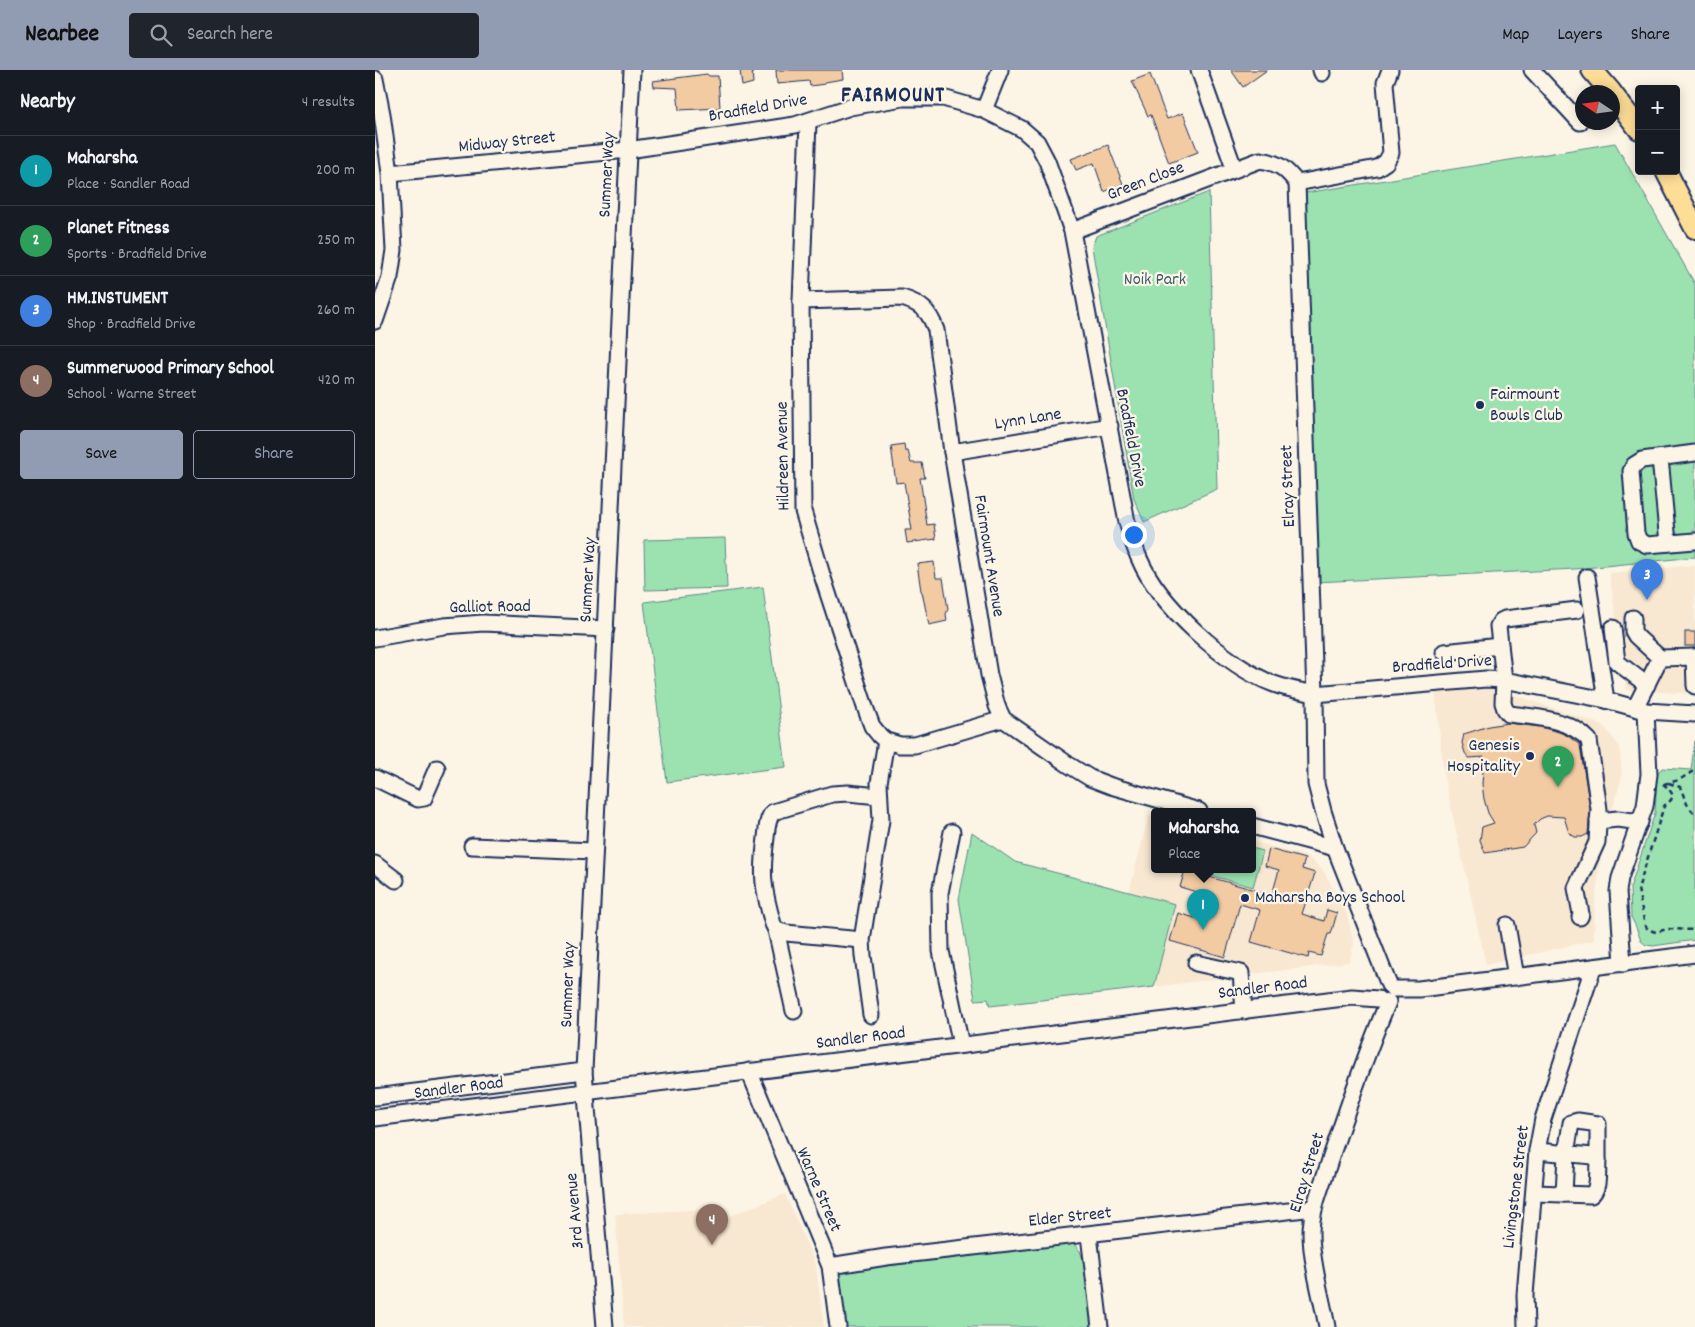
<!DOCTYPE html>
<meta charset="utf-8">
<style>
:root{--surface:#171b24;--page:#20242c;--text:#f1f3f6;--muted:#9ea1a6;--line:#363941;--accent:#919bb2}
body{margin:0;font-family:Dekko,sans-serif;background:var(--page);color:var(--text)}
.controls{position:absolute;right:15px;top:15px;display:grid;overflow:hidden;border-radius:5px;box-shadow:0 2px 12px #0003}
.controls button{width:45px;height:45px;display:grid;place-items:center;padding:0;border:0;border-bottom:1px solid var(--line);background:var(--surface);color:var(--text);font:25px sans-serif}
.compass{position:absolute;left:1200px;top:15px;width:45px;height:45px;border-radius:50%;background:var(--surface);box-shadow:0 2px 12px #0003;rotate:283deg}
.you{position:absolute;left:758px;top:464px;width:18px;height:18px;margin:-12px;border:4px solid #fff;border-radius:50%;background:#1a73e8;box-shadow:0 0 0 8px #1a73e833}
.badge{display:grid;place-items:center;width:32px;height:32px;border-radius:50%;background:var(--accent);color:#fff;font-size:16px;font-weight:700}
.pin{position:absolute;translate:-50% -41px;filter:drop-shadow(0 1px 2px #0008)}
.pin::after{content:'';position:absolute;top:26px;width:18px;height:15px;background:inherit;clip-path:polygon(0 0,100% 0,50% 100%)}
.popup{position:absolute;left:776px;top:738px;width:105px;height:65px;box-sizing:border-box;display:grid;place-content:center;border-radius:5px;background:var(--surface);filter:drop-shadow(0 1px 4px #0005);font-size:16px;white-space:nowrap;color:var(--muted)}
.popup b{font-size:19px;color:var(--text)}
.popup::after{content:'';position:absolute;left:50%;top:100%;margin-left:-10px;border:10px solid transparent;border-top-color:var(--surface)}
.list{margin:0;padding:0;list-style:none}
h2{display:flex;justify-content:space-between;align-items:center;height:65px;margin:0;padding:0 20px;font-size:21px}
h2 small{font-size:16px;font-weight:400;color:var(--muted)}
.list li{display:grid;grid-template-columns:32px 1fr auto;gap:15px;align-items:center;box-sizing:border-box;height:70px;padding:0 20px;border-top:1px solid var(--line)}
.list b{display:block;font-size:19px;white-space:nowrap}
.list p{margin:0;font-size:16px;white-space:nowrap;color:var(--muted)}
.list em{font-size:16px;font-style:normal;color:var(--muted)}
.actions{display:flex;gap:10px;padding:15px 20px}
.actions a{flex:1;padding:11px 0;border:1px solid var(--accent);border-radius:5px;text-align:center;font-size:18px;color:var(--accent)}
.actions .main{background:var(--accent);color:#111}
.icon{flex:none;width:28px;height:28px;fill:none;stroke:currentColor;stroke-width:2;stroke-linecap:round;stroke-linejoin:round}
.map{position:relative;flex:none;width:1320px;height:1257px;overflow:hidden}
header{display:flex;align-items:center;gap:30px;box-sizing:border-box;height:70px;padding:0 25px;background:var(--accent);color:#111}
header strong{font-size:24px}
nav{display:flex;gap:28px;margin-inline-start:auto;font-size:18px}
.search{width:350px;height:45px;background:var(--page);display:flex;align-items:center;gap:12px;box-sizing:border-box;padding:0 18px;border-radius:5px;color:var(--muted);font-size:19px}
main{display:flex}
aside{flex:1;background:var(--surface)}
.map>svg:first-child{display:block}
.built{fill:#f9e8d1}
.green{fill:#9ce2b0;stroke:#5c8887}
.building{fill:#f3cba3;stroke:#1b2f5e}
.lines{fill:none;stroke-linecap:round;stroke-linejoin:round}
.minor-casing{stroke:#1b2f5e;stroke-width:19}
.major-casing{stroke:#1b2f5e;stroke-width:24}
.path{stroke:#1b2f5e;stroke-width:2.5;stroke-dasharray:5 4;stroke-linecap:butt}
.minor{stroke:#fcf5e5;stroke-width:15}
.major{stroke:#fedd96;stroke-width:20}
.poi-dot{fill:#1b2f5e;stroke:#fcf5e5;stroke-width:2}
.labels{text-anchor:middle;dominant-baseline:central;stroke-width:4.5;stroke-linejoin:round;paint-order:stroke}
.street-label{font-size:18px;fill:#1b2f5e;stroke:#fcf5e5}
.park-label{font-size:18px;fill:#3b5c72;stroke:#fcf5e5}
.poi-label{font-size:18px;fill:#1b2f5e;stroke:#fcf5e5;text-anchor:start}
.district-label{font-size:22px;font-weight:bold;letter-spacing:1px;fill:#1b2f5e;stroke:#fcf5e5}
</style>
<header>
<strong>Nearbee</strong>
<div class="search"><svg class="icon" aria-label="search" viewBox="0 0 24 24"><circle cx="10" cy="10" r="6"/><path d="M15 15l6 6"/></svg>Search here</div>
<nav><a>Map</a><a>Layers</a><a>Share</a></nav>
</header>
<main>
<aside>
<h2>Nearby<small>4 results</small></h2>
<ul class="list">
<li><span class="badge" style="background:#0f9aa8">1</span><div><b>Maharsha</b><p>Place · Sandler Road</p></div><em>200 m</em></li>
<li><span class="badge" style="background:#2e9e5b">2</span><div><b>Planet Fitness</b><p>Sports · Bradfield Drive</p></div><em>250 m</em></li>
<li><span class="badge" style="background:#3f7fe0">3</span><div><b>HM.INSTUMENT</b><p>Shop · Bradfield Drive</p></div><em>260 m</em></li>
<li><span class="badge" style="background:#8d6e63">4</span><div><b>Summerwood Primary School</b><p>School · Warne Street</p></div><em>420 m</em></li>
</ul>
<div class="actions"><a class="main">Save</a><a>Share</a></div>
</aside>
<div class="map">
<svg width="1320" height="1257" viewBox="0 0 1320 1257">
<rect width="100%" height="100%" fill="#fcf5e5"/>
<filter id="ink" filterUnits="userSpaceOnUse"><feTurbulence type="fractalNoise" baseFrequency=".02" numOctaves="2"/><feDisplacementMap in="SourceGraphic" scale="10" xChannelSelector="R" yChannelSelector="G"/><feConvolveMatrix kernelMatrix="1 2 1 2 8 2 1 2 1" color-interpolation-filters="sRGB"/></filter>
<g filter="url(#ink)">
<!-- built -->
<g class="built">
<polygon points="1320,495 1320,624 1252,620 1234,503"/>
<polygon points="1105,613 1228,655 1245,677 1247,707 1228,771 1220,832 1219,870 1111,895 1069,707 1060,620"/>
<polygon points="774,745 779,746 779,799 877,799 877,771 933,787 948,800 972,844 979,874 974,892 779,917 800,834 754,822"/>
<polygon points="410,1124 441,1195 449,1257 249,1257 240,1144 332,1139 334,1154"/>
</g>
<!-- green -->
<g class="green">
<polygon points="1240,73 1320,214 1320,487 1200,499 941,512 930,123"/>
<polygon points="834,122 842,419 769,452 759,429 717,177 721,166"/>
<polygon points="350,468 352,518 270,520 269,470"/>
<polygon points="388,517 411,697 292,712 269,532"/>
<polygon points="1320,671 1320,870 1278,876 1271,875 1266,871 1261,857 1256,847 1255,818 1280,743 1282,704 1287,698 1316,700"/>
<polygon points="597,762 640,792 800,834 779,917 615,936 613,929 600,930 584,829"/>
<polygon points="877,778 888,781 878,817 827,803 828,799 877,799"/>
<polygon points="699,1174 705,1181 708,1189 718,1257 469,1257 464,1210 468,1204 476,1200"/>
</g>
<!-- building -->
<g class="building">
<polygon points="365,0 377,0 378,13 367,16"/>
<polygon points="401,0 467,0 468,9 450,12 450,14 435,16 434,11 402,14"/>
<polygon points="856,0 892,0 868,17"/>
<polygon points="332,4 334,6 343,6 345,38 304,40 302,18 279,17 278,11"/>
<polygon points="775,4 792,49 808,43 823,82 794,93 776,45 773,46 757,11"/>
<polygon points="733,75 748,114 729,122 719,93 701,100 696,89"/>
<polygon points="529,374 530,381 533,381 536,393 547,393 550,408 545,408 552,455 559,454 561,469 532,473 530,460 537,460 529,412 521,413 516,376"/>
<polygon points="559,492 561,508 568,508 573,539 571,544 572,551 554,555 547,522 546,521 542,494"/>
<rect x="1310" y="562" width="10" height="14"/>
<polygon points="1132,653 1165,657 1184,662 1193,666 1205,675 1215,739 1213,764 1207,767 1200,767 1194,763 1189,747 1172,746 1165,749 1159,755 1161,763 1148,777 1110,783 1105,770 1107,757 1119,753 1113,743 1109,729 1107,714 1109,687 1094,688 1090,683 1087,673 1089,664 1114,656"/>
<polygon points="894,779 930,789 927,799 940,803 927,844 949,851 952,840 962,843 956,864 953,864 946,886 934,883 933,888 876,872 885,840 865,834 850,887 795,871 803,843 820,848 828,824 805,817 810,800 897,825 904,800 890,796"/>
</g>
<g class="lines">
<!-- minor casing -->
<g class="minor-casing">
<g id="minor">
<polyline points="824,0 859,98"/>
<polyline points="946,0 947,3"/>
<polyline points="1157,0 1205,52"/>
<polyline points="0,9 7,44 15,103 19,180 15,207 0,251"/>
<polyline points="609,40 625,0"/>
<polyline points="433,52 426,231 428,441 447,505 490,637 497,656 505,666 511,671 525,675 540,675 628,649"/>
<path d="M15,103L253,80L420,55L475,37L528,28H568L609,40L647,59L662,72L672,91L697,161L752,452C756,464 759,477 764,488C783,534 852,597 899,614C912,619 926,621 940,624L1111,609L1129,610L1231,630L1271,641L1320,644"/>
<polyline points="922,113 940,624 941,714 948,741 960,778 1014,915"/>
<polyline points="922,113 1002,98 1011,92 1016,83 1010,13 1015,0"/>
<path d="M697,161L885,90C904,93 910,98 922,113"/>
<path d="M426,231L527,228C547,234 554,241 561,260L577,382L614,605L622,636L628,649L694,695L715,708L736,716L824,741"/>
<polyline points="577,382 735,356"/>
<polyline points="1320,383 1267,390 1259,395 1256,401 1261,463 1264,471 1272,475 1320,471"/>
<polyline points="1285,388 1293,473"/>
<polyline points="1212,507 1231,630"/>
<path d="M1202,540L1130,549L1126,551L1123,556L1129,610L1128,633L1130,639L1134,644C1161,647 1195,649 1214,670L1224,739L1222,772L1201,818L1206,844L1205,847"/>
<polyline points="1258,548 1258,561 1261,566 1285,588"/>
<polyline points="1238,558 1242,592 1272,615"/>
<polyline points="0,568 69,556 108,553 231,559"/>
<polyline points="1069,582 1125,576"/>
<polyline points="1319,587 1320,616"/>
<polyline points="1260,638 1285,588 1320,587"/>
<polyline points="0,708 43,729 49,728 62,698"/>
<polyline points="1223,751 1243,749 1265,752"/>
<polyline points="877,756 960,778"/>
<polyline points="577,762 565,823 566,881 586,975"/>
<polyline points="97,776 219,781"/>
<polyline points="0,794 21,810"/>
<polyline points="1132,855 1141,907"/>
<polyline points="401,860 419,941"/>
<path d="M487,870L411,863L401,860L398,854C388,819 386,805 391,768C392,759 392,749 398,742L457,724L473,723L504,726"/>
<polyline points="821,893 866,903 869,941"/>
<polyline points="1248,894 1243,821 1245,808 1270,736 1274,704 1271,641"/>
<polyline points="1018,919 1044,919 1320,884"/>
<polyline points="496,945 488,886 487,870 506,750 504,713 511,671"/>
<polyline points="374,1001 455,1196 463,1257"/>
<polyline points="0,1027 209,1001"/>
<polyline points="0,1048 977,927 1003,929"/>
<path d="M1159,1123L1216,1125C1225,1119 1222,1101 1223,1090L1218,1086L1162,1081"/>
<polyline points="1189,1124 1191,1084 1196,1053 1203,1051 1223,1054 1223,1090"/>
<polyline points="714,1165 725,1257"/>
<polyline points="455,1196 511,1187 939,1138"/>
<polyline points="230,1257 209,1001 257,0"/>
<path d="M952,1257C947,1228 936,1192 936,1163C936,1138 948,1113 955,1090C973,1037 991,983 1013,932"/>
<polyline points="1151,1257 1150,1225 1162,1081 1168,1049 1218,898"/>
</g>
</g>
<!-- major casing -->
<g class="major-casing">
<g id="major">
<polyline points="1217,0 1236,22"/>
<polyline points="1238,25 1264,59"/>
<polyline points="1291,101 1320,158"/>
</g>
</g>
<!-- path -->
<g class="path">
<polyline points="1294,713 1305,717 1312,734 1320,745"/>
<polyline points="1288,714 1293,718 1298,725 1296,730 1289,736 1263,819 1270,856 1274,860 1281,862 1292,859 1320,860"/>
<polyline points="1289,714 1304,710 1320,700"/>
</g>
<!-- minor -->
<use href="#minor" class="minor"/>
<!-- major -->
<use href="#major" class="major"/>
</g>
</g>
<!-- markers -->
<g class="poi-dot">
<circle cx="1105" cy="335" r="5"/>
<circle cx="1155" cy="686" r="5"/>
<circle cx="870" cy="828" r="5"/>
</g>
<g class="labels">
<!-- street labels -->
<g class="street-label">
<text transform="translate(383 39) rotate(-10)">Bradfield Drive</text>
<text transform="translate(132 73) rotate(-6)">Midway Street</text>
<text transform="translate(233 105) rotate(-87)">Summer Way</text>
<text transform="translate(771 112) rotate(-21)">Green Close</text>
<text transform="translate(653 350) rotate(-9)">Lynn Lane</text>
<text transform="translate(755 368) rotate(79)">Bradfield Drive</text>
<text transform="translate(409 386) rotate(-91)">Hildreen Avenue</text>
<text transform="translate(914 416) rotate(-92)">Elray Street</text>
<text transform="translate(613 486) rotate(81)">Fairmount Avenue</text>
<text transform="translate(214 510) rotate(-87)">Summer Way</text>
<text transform="translate(115 538) rotate(-1)">Galliot Road</text>
<text transform="translate(1067 595) rotate(-4)">Bradfield Drive</text>
<text transform="translate(194 915) rotate(-88)">Summer Way</text>
<text transform="translate(888 919) rotate(-7)">Sandler Road</text>
<text transform="translate(486 969) rotate(-7)">Sandler Road</text>
<text transform="translate(84 1019) rotate(-7)">Sandler Road</text>
<text transform="translate(933 1103) rotate(-73)">Elray Street</text>
<text transform="translate(1142 1117) rotate(-83)">Livingstone Street</text>
<text transform="translate(443 1120) rotate(67)">Warne Street</text>
<text transform="translate(201 1141) rotate(-95)">3rd Avenue</text>
<text transform="translate(695 1148) rotate(-6)">Elder Street</text>
</g>
<!-- park labels -->
<g class="park-label">
<text x="780" y="210">Noik Park</text>
</g>
<!-- poi labels -->
<g class="poi-label">
<text x="1115" y="325">Fairmount<tspan x="1115" dy="21">Bowls Club</tspan></text>
<text x="1145" y="676" text-anchor="end">Genesis<tspan x="1145" dy="21">Hospitality</tspan></text>
<text x="880" y="828">Maharsha Boys School</text>
</g>
<!-- district labels -->
<g class="district-label">
<text x="518" y="26">FAIRMOUNT</text>
</g>
</g>
</svg>
<div class="controls">
<button>+</button>
<button>−</button>
</div>
<svg class="compass" viewBox="-18 -18 36 36"><path d="M0-13l5 13h-10z" fill="#e53935"/><path d="M0 13l5-13h-10z" fill="#9ea1a6"/></svg>
<div class="you"></div>
<div class="pin badge" style="left:828px;top:860px;background:#0f9aa8">1</div>
<div class="popup"><b>Maharsha</b>Place</div>
<div class="pin badge" style="left:1183px;top:717px;background:#2e9e5b">2</div>
<div class="pin badge" style="left:1272px;top:530px;background:#3f7fe0">3</div>
<div class="pin badge" style="left:337px;top:1175px;background:#8d6e63">4</div>
</div>
</main>
